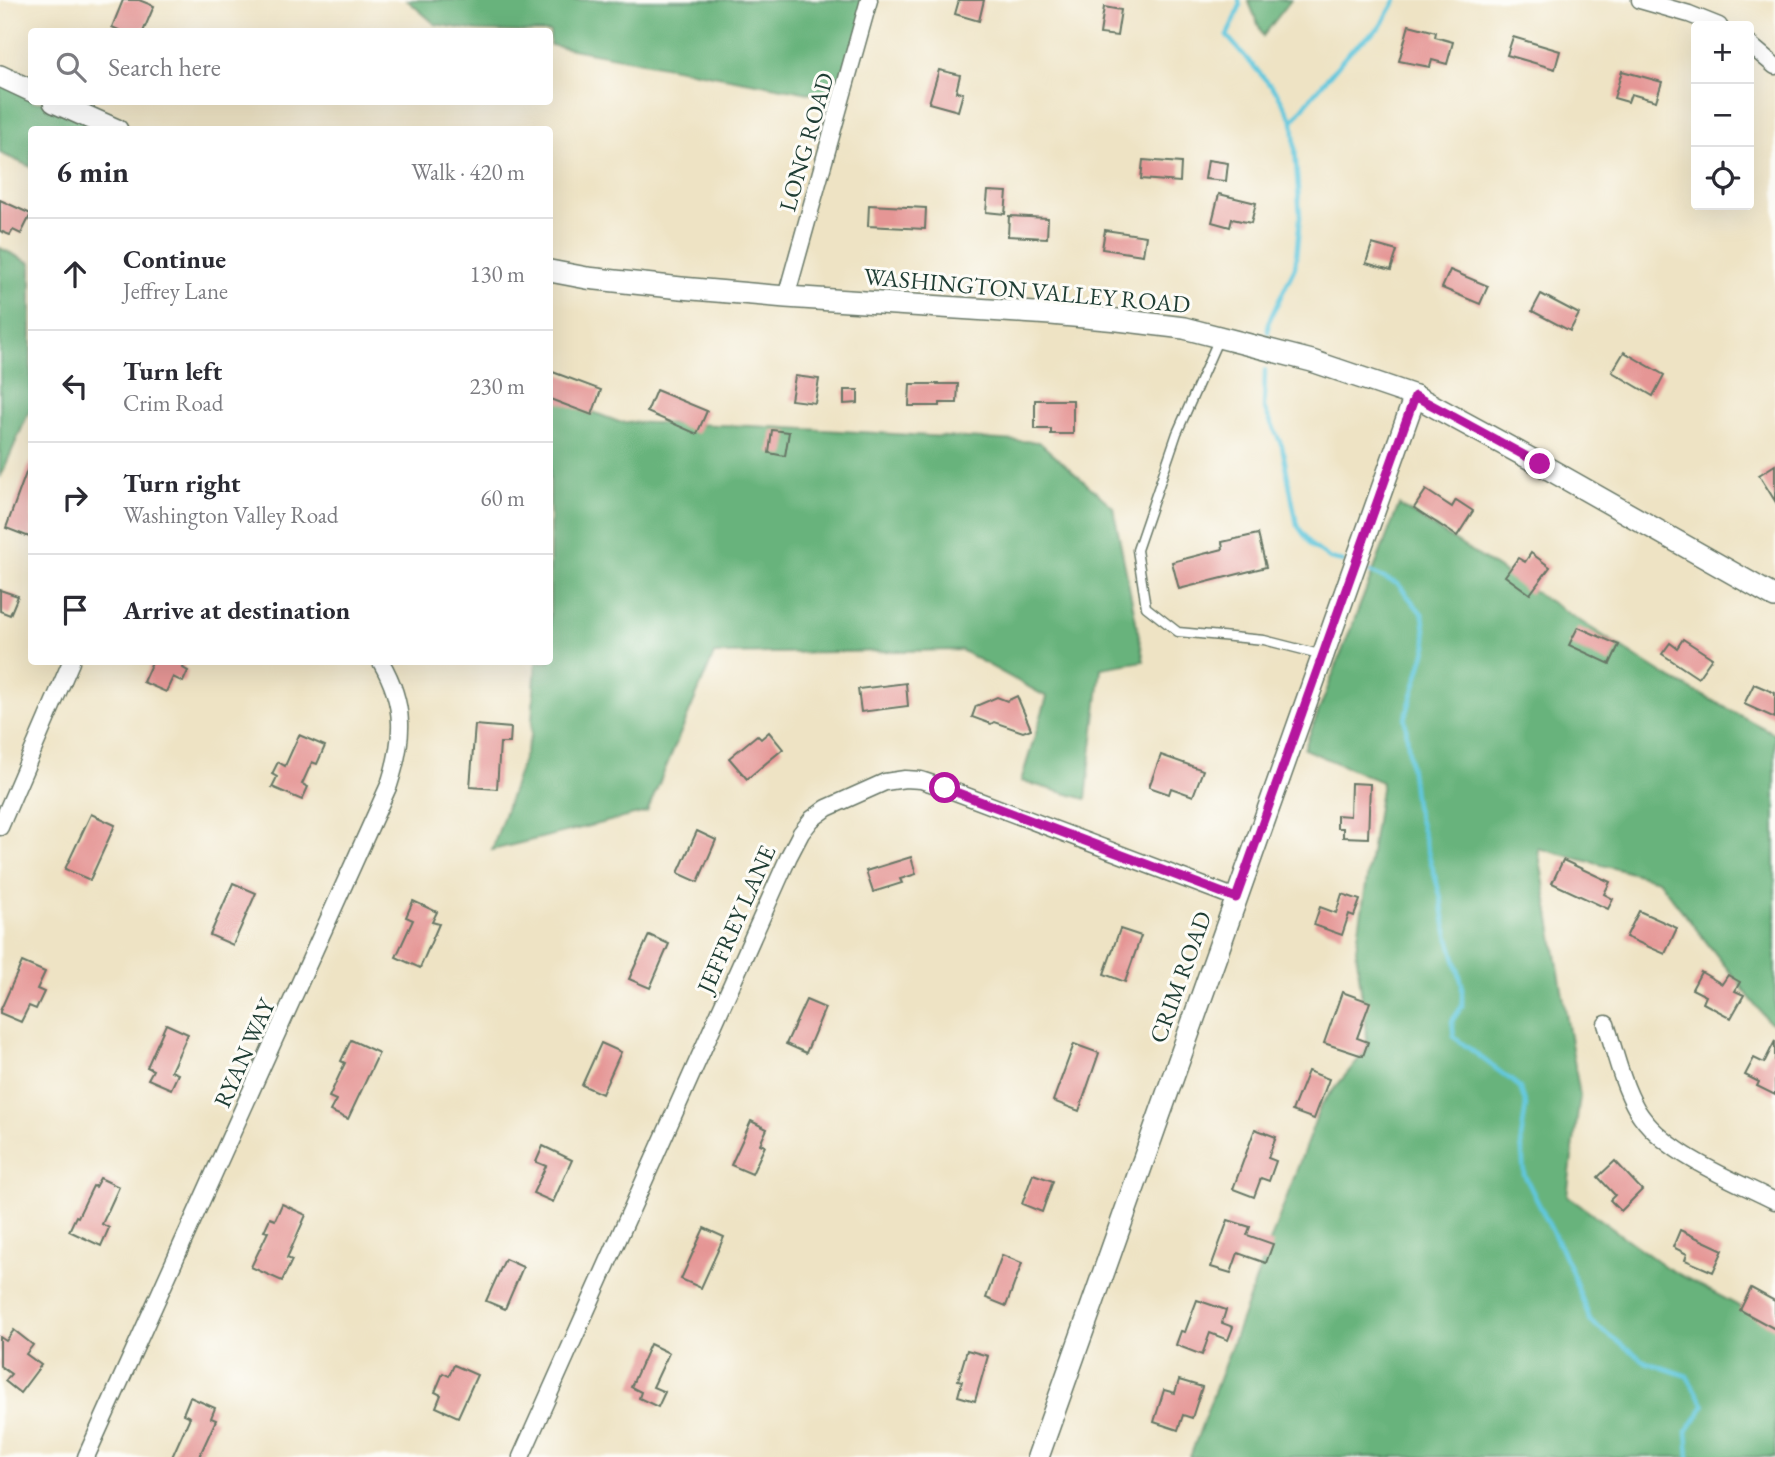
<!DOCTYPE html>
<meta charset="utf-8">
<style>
:root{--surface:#fff;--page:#f2f2f3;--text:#2b2b33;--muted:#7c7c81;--line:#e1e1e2}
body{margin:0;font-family:"EB Garamond",serif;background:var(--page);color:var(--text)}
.controls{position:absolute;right:21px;top:21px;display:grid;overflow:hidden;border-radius:7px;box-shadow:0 7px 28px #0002}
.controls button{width:63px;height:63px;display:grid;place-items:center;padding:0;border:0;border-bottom:2px solid var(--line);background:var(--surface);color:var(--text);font:35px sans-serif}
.stop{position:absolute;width:21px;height:21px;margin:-16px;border:5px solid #b5179e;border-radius:50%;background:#fff}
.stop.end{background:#b5179e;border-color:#fff;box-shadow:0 2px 7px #0008}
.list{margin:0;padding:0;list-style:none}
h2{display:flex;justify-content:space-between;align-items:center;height:91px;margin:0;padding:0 28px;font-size:30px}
h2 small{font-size:23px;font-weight:400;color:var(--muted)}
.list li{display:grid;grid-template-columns:46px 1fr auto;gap:21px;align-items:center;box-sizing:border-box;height:112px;padding:0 28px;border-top:2px solid var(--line)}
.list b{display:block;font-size:26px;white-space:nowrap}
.list p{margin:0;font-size:23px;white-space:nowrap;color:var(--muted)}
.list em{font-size:23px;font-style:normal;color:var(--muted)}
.icon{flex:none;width:38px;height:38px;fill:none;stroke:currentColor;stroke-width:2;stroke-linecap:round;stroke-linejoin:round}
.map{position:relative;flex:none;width:1775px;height:1457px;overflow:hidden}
.search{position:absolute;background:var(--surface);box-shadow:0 7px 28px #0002;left:28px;top:28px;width:525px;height:77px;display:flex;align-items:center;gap:18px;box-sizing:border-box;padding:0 24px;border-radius:7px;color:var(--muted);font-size:26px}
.panel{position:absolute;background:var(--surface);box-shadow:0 7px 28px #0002;left:28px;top:126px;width:525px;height:539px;border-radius:7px}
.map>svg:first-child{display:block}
.forest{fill:#68b37b;stroke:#447858;stroke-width:2}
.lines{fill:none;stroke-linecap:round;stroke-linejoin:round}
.stream{stroke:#60c7dd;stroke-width:4.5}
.building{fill:#e59695}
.lane-casing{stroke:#677766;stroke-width:11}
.street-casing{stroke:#677766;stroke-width:19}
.secondary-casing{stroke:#677766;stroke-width:24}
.lane{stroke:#fff;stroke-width:8}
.street{stroke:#fff;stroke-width:16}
.secondary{stroke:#fff;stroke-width:21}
.route{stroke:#b5179e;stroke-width:9}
.labels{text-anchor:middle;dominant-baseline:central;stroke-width:6;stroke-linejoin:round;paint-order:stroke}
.street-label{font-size:24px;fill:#1f3d34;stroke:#fdfcf7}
</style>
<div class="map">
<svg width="1775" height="1457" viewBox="0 0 1775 1457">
<rect width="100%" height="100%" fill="#fdfcf7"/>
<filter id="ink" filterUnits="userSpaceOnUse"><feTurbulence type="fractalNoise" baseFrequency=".0143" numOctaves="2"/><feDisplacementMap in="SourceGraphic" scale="14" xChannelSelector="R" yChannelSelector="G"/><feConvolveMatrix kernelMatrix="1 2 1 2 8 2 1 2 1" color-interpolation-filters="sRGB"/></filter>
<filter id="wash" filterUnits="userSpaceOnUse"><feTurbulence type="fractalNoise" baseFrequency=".00686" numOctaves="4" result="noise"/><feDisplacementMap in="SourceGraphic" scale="28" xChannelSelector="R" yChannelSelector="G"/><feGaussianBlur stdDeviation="1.57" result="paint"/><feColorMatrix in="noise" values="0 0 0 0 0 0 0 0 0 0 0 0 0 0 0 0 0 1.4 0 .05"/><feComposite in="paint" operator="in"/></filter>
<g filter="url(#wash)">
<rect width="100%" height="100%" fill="#eee3c4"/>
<!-- forest -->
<g class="forest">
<polygon points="407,0 869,0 842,99 550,45 550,32 477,31 435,24"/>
<polygon points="1248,0 1291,0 1263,36"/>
<polygon points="0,71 31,88 32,102 56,102 108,129 32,130 31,167 0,153"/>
<polygon points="0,248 31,263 31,407 0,478"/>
<polygon points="550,396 619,422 751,426 1039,442 1113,507 1144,661 1101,668 1086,799 1021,781 1047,697 961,650 714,654 647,812 492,850 531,736 536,662 550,662"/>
<polygon points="1399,505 1666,676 1775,734 1775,1025 1768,1021 1658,880 1538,848 1580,1096 1567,1196 1667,1268 1775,1325 1775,1457 1190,1457 1321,1105 1368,1048 1356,949 1382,782 1304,749"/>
</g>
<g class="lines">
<!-- stream -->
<g class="stream">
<polyline points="1239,0 1240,6 1227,36 1278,94 1293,121 1300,217 1295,267 1268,323 1268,332"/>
<polyline points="1293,121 1308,101 1351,50 1380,27 1396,0"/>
<polyline points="1265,370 1264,408 1282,446 1297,525 1312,546 1330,559 1343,562"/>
<polyline points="1370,572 1398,584 1423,615 1427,646 1405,719 1415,805 1441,898 1445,924 1462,984 1462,1006 1452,1021 1454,1037 1520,1087 1526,1105 1521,1139 1524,1174 1569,1265 1591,1322 1646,1362 1687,1376 1704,1406 1687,1431 1689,1457"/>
</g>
</g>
<g id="blocks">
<!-- building -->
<g class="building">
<polygon points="123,0 139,0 154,6 143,32 123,32 112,27"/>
<polygon points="959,0 984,0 979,21 955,14"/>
<polygon points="1104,7 1121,10 1117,36 1100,34"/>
<polygon points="1409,25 1436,32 1435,37 1453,42 1447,64 1432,60 1430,67 1399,61"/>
<polygon points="1513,37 1560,51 1555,69 1507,55"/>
<polygon points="939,70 960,75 956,92 963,93 958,111 929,103"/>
<polygon points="1622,71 1662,82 1656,101 1631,94 1628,102 1614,98"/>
<polygon points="1143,160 1181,163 1180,182 1141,179"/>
<polygon points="1208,160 1228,163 1226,181 1205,179"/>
<polygon points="988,191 1007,192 1005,214 986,212"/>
<polygon points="1219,194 1256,203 1251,223 1232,219 1230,227 1212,222"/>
<polygon points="0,200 31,214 21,234 13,230 10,235 0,231"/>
<polygon points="869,205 926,208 925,229 868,226"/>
<polygon points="1009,216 1048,218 1047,238 1008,236"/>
<polygon points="1105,230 1146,236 1143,255 1102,249"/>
<polygon points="1372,244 1397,251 1391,270 1366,263"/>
<polygon points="1450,270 1488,286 1480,304 1442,288"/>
<polygon points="1541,294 1579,314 1570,331 1532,311"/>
<polygon points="1624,352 1664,375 1653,396 1612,372"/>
<polygon points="550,371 601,390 592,415 550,399"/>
<polygon points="795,376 819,379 815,403 791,400"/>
<polygon points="910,384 958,384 957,403 940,403 940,406 909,406"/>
<polygon points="656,390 707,411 697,434 647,412"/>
<polygon points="844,390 858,390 858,403 844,404"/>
<polygon points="1035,400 1073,400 1073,434 1051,434 1051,429 1035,429"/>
<polygon points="772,430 789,432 785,456 769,453"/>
<polygon points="30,462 32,462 32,538 6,528"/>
<polygon points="1775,465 1775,501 1759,475"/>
<polygon points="1426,490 1452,507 1456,500 1473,511 1457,536 1414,508"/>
<polygon points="1258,534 1266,567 1179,589 1172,562 1223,549 1222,542"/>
<polygon points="1531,553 1550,567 1530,594 1505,576 1518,558 1525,562"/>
<polygon points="0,590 18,596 10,615 0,611"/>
<polygon points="1578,627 1619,645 1610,664 1569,645"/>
<polygon points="1683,639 1712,658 1698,678 1662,654 1670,643 1677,648"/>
<polygon points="152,662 185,662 183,668 188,671 183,682 173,677 166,692 143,682"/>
<polygon points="906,683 908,706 861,712 858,689"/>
<polygon points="1754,684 1775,693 1775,718 1744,704"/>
<polygon points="1017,696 1031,729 1023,732 994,722 991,724 972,717 976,706 997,697 1007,701"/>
<polygon points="475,725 511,728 510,743 500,743 497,789 470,787"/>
<polygon points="769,732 783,749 747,779 729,758 757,735 761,739"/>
<polygon points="299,735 325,746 317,764 312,762 302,784 308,787 302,800 272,787 277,777 272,774 278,762 285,766"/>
<polygon points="1161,755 1203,770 1193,796 1171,788 1169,794 1149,787"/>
<polygon points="1351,783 1370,784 1368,838 1343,837 1343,828 1337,828 1337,815 1350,816"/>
<polygon points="91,814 115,825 90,880 65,869"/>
<polygon points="697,831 716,840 698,882 678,873"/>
<polygon points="911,857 916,874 900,879 902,883 873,892 866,871"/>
<polygon points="1563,860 1610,882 1604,894 1613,899 1608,909 1552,883"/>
<polygon points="233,883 256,893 233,945 210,935"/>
<polygon points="1342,894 1360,900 1354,916 1349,914 1342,935 1314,925 1320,907 1336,913"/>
<polygon points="413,901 437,912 432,922 439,924 420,968 396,957 413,920 406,917"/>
<polygon points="1639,911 1677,928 1665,954 1626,937"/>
<polygon points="1120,929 1141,936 1125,982 1104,974"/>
<polygon points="649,935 669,944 650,988 629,979"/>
<polygon points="22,962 45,972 37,989 44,992 36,1009 29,1006 21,1022 0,1013 0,1011"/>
<polygon points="1701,972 1722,984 1728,975 1740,982 1735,991 1744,995 1731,1018 1703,1003 1706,996 1692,989"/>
<polygon points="1342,992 1370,1002 1357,1038 1368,1042 1363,1056 1324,1043"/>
<polygon points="806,1000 825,1008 806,1053 786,1044"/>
<polygon points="166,1024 188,1034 171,1071 178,1074 171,1089 148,1079 153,1070 147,1067"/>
<polygon points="351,1040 379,1053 348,1119 330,1111 336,1100 329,1097 345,1063 341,1061"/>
<polygon points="1775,1041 1775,1095 1757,1086 1759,1082 1745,1075 1754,1058 1764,1063"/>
<polygon points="601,1043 621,1052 602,1094 582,1085"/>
<polygon points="1074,1044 1099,1053 1079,1111 1053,1101"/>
<polygon points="1308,1071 1329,1079 1314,1119 1292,1111"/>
<polygon points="751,1121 767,1129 760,1144 765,1146 752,1174 731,1165"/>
<polygon points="1255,1129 1276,1137 1268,1158 1276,1161 1269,1181 1261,1178 1254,1197 1233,1189"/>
<polygon points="543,1146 572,1160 553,1202 533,1193 546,1166 536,1162"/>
<polygon points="1615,1161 1642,1190 1621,1211 1610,1200 1615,1195 1598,1177"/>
<polygon points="1033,1174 1053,1181 1042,1212 1022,1204"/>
<polygon points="100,1178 119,1187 102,1224 109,1228 101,1246 69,1231 76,1216 78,1217 93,1186 95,1187"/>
<polygon points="282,1204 306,1215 287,1258 292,1260 282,1281 251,1267 268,1232 264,1231 270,1218 275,1220"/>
<polygon points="1228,1220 1250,1227 1247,1235 1273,1244 1266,1263 1238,1253 1231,1273 1211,1267"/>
<polygon points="704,1228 724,1237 701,1288 681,1279"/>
<polygon points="1680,1230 1723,1250 1713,1272 1685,1260 1687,1254 1673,1247"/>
<polygon points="1002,1255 1022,1263 1006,1306 986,1298"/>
<polygon points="505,1259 523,1267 505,1309 486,1301"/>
<polygon points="1751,1288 1775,1301 1775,1329 1740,1310"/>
<polygon points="1197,1300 1226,1310 1222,1323 1233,1327 1228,1340 1210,1333 1202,1355 1176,1345 1181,1331 1185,1332"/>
<polygon points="14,1330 33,1345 26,1354 41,1365 20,1393 5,1381 11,1374 0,1366 0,1337 6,1341"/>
<polygon points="650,1344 669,1353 653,1387 665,1392 658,1407 639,1398 641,1392 631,1387"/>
<polygon points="967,1350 988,1356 975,1401 958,1396 962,1381 958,1380"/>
<polygon points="454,1365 477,1375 458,1417 436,1407 441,1395 435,1392 443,1373 449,1376"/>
<polygon points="1179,1380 1202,1387 1192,1418 1183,1415 1178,1430 1154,1422 1164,1390 1175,1393"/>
<polygon points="190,1397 215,1408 211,1418 216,1420 199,1457 172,1457 190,1417 183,1414"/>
</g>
</g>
</g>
<g filter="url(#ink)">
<use href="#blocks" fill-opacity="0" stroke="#677766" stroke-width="2"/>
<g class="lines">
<!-- lane casing -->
<g class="lane-casing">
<polyline id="lane" points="1219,338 1177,433 1137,550 1146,607 1178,632 1264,640 1323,655"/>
</g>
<!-- street casing -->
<g class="street-casing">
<g id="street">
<polyline points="1640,0 1689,14 1719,26"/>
<polyline points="1749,44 1775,66"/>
<polyline points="786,297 869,0"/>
<polyline points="0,827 71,662"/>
<path d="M1606,1024C1615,1052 1622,1084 1637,1110C1664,1154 1730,1178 1775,1201"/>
<path d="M86,1457L389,785C404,739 406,705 381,662"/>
<polyline points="521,1457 789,856 801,833 812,819 827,808 885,782 905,779 921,780 945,788 1236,898"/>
</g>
</g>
<!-- secondary casing -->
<g class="secondary-casing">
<g id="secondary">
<polyline points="0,76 32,91"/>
<polyline points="54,102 117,130"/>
<polyline points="550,271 587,278 681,288 786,297 1051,314 1118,320 1184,328 1312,361 1415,396 1540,464 1775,597"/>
<polyline points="1038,1457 1415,396"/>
</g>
</g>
<!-- lane -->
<use href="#lane" class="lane"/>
<!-- street -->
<use href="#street" class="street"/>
<!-- secondary -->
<use href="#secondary" class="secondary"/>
</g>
</g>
<g class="lines" filter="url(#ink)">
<!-- route -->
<polyline class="route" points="945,788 1236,898 1415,396 1540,464"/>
</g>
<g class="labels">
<!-- street labels -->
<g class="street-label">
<text transform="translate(806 142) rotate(-74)">LONG ROAD</text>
<text transform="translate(1027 290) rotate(5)">WASHINGTON VALLEY ROAD</text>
<text transform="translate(736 919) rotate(-66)">JEFFREY LANE</text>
<text transform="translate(1180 977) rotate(-70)">CRIM ROAD</text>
<text transform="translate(244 1053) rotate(-66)">RYAN WAY</text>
</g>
</g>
</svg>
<div class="controls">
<button>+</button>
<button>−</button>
<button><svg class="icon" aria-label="locate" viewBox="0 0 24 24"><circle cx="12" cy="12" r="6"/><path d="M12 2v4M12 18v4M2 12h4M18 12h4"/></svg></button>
</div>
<div class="stop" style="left:945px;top:788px"></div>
<div class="stop end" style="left:1540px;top:464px"></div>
<div class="search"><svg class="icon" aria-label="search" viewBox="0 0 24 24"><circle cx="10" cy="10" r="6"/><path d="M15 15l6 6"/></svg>Search here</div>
<section class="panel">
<h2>6 min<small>Walk · 420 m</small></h2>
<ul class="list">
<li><svg class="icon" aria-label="ahead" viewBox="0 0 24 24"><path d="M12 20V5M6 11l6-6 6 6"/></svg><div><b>Continue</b><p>Jeffrey Lane</p></div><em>130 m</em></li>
<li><svg class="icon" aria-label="left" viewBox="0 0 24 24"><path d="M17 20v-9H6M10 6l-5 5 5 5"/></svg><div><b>Turn left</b><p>Crim Road</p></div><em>230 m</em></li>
<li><svg class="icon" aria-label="right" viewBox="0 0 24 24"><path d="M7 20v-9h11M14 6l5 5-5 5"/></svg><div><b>Turn right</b><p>Washington Valley Road</p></div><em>60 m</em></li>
<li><svg class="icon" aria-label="arrive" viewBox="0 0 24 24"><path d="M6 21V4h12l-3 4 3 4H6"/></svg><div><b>Arrive at destination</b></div></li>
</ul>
</section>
</div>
